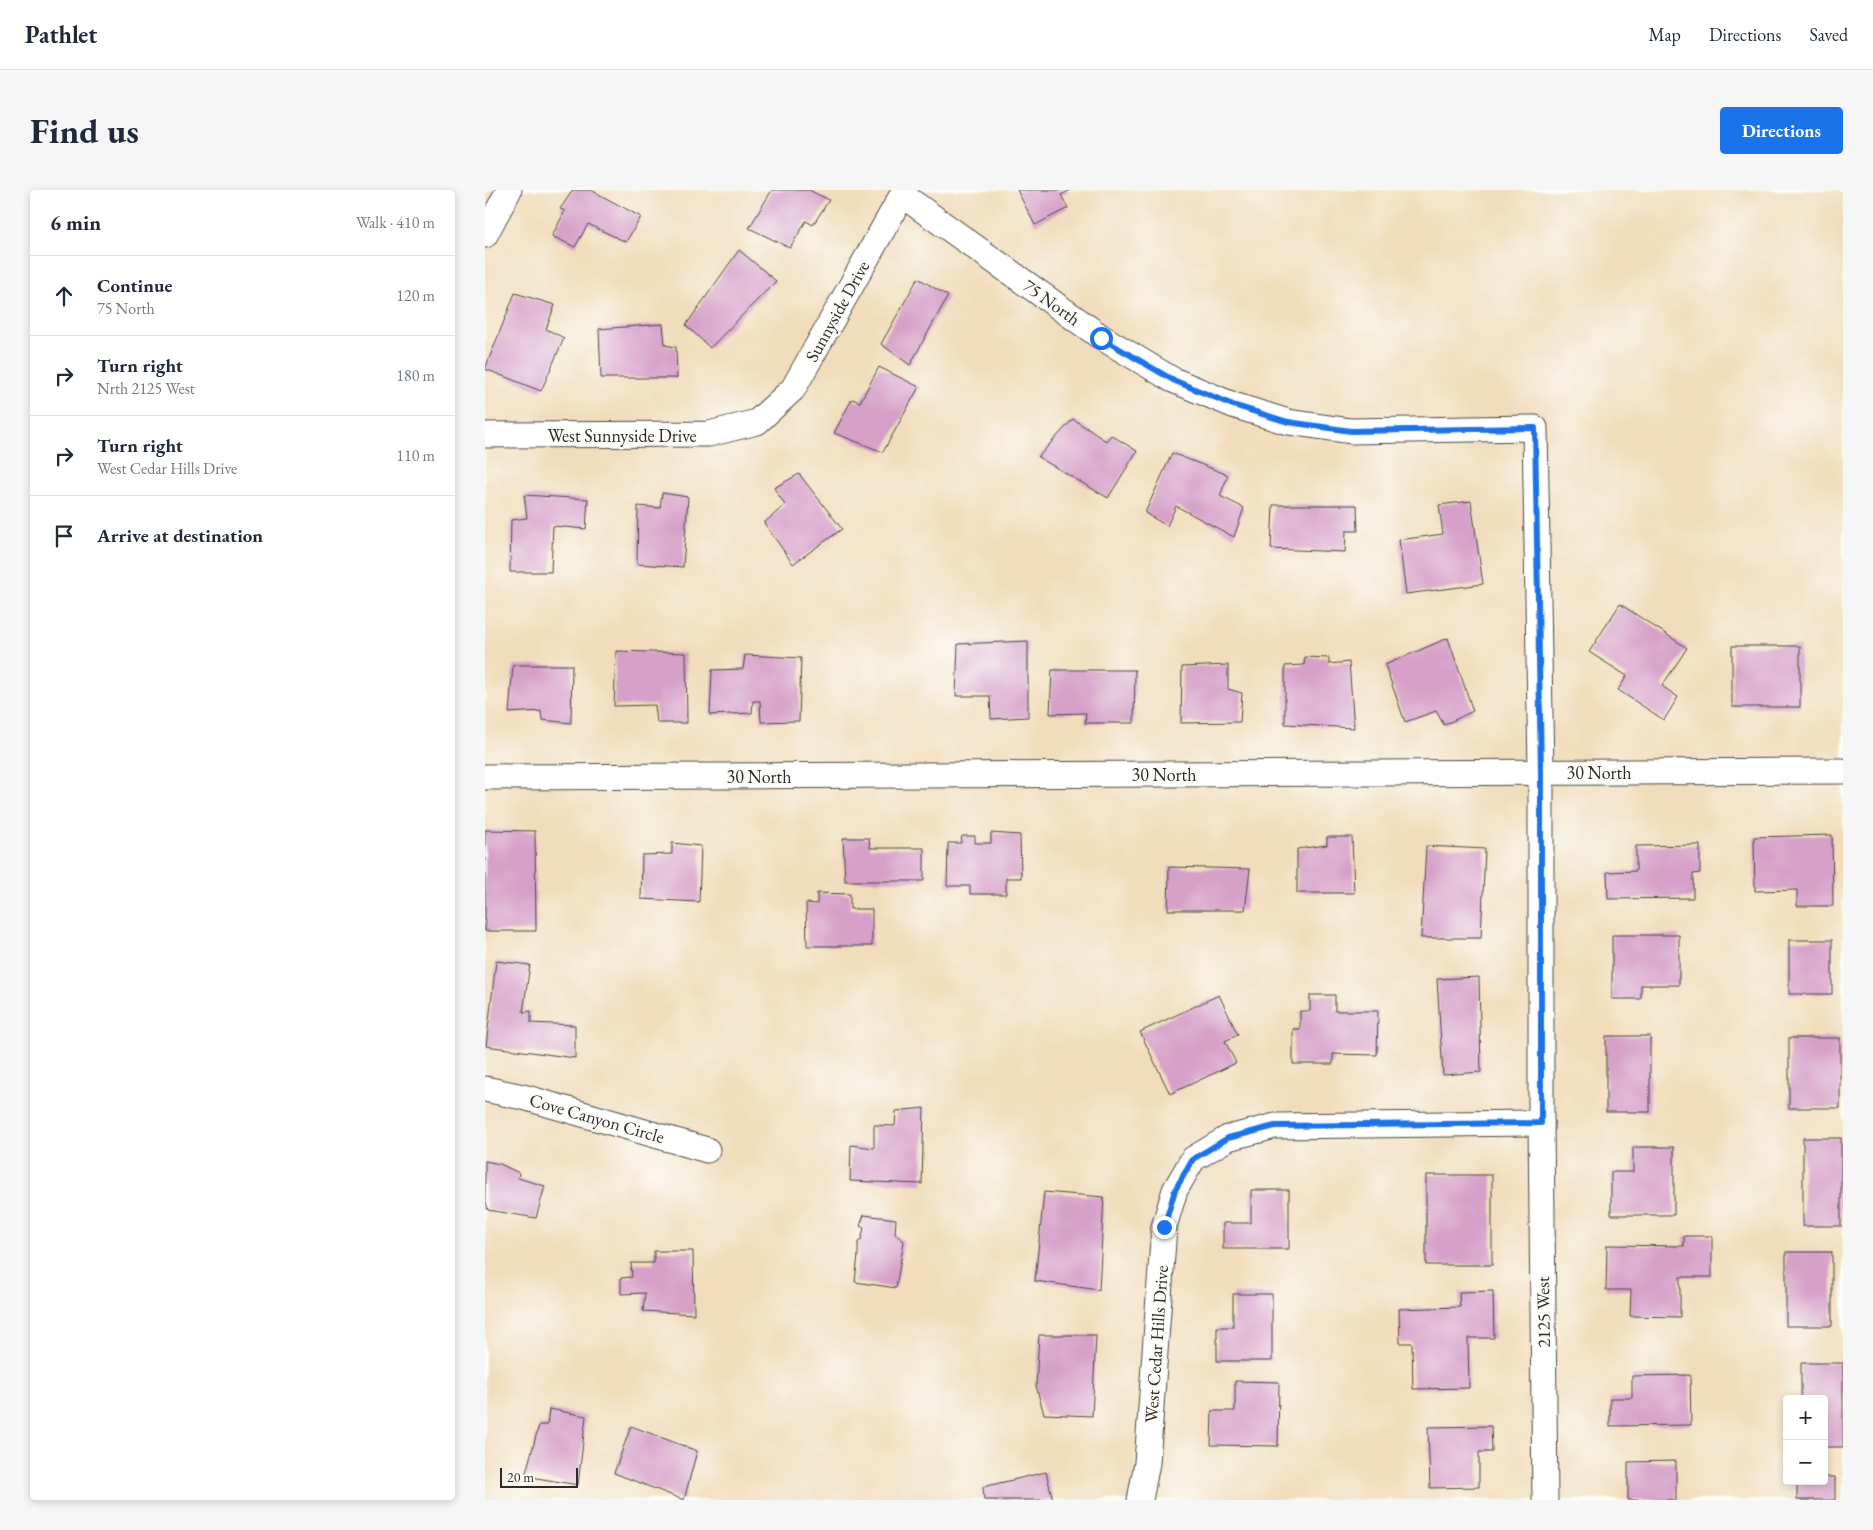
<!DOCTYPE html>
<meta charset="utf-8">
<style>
:root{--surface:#fff;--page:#f6f6f7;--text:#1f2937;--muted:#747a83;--line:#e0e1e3;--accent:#1a73e8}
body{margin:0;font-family:"EB Garamond",serif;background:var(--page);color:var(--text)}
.controls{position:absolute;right:15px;bottom:15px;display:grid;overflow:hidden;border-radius:5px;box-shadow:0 2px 8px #0003}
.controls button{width:45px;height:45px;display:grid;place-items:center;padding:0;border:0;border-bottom:1px solid var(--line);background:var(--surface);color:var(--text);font:25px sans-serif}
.scale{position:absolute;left:15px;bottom:12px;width:78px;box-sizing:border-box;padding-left:5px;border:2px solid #2b2b2b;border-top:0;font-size:14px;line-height:18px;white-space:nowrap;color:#2b2b2b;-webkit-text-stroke:4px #fdfcf7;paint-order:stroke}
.stop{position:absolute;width:15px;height:15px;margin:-11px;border:4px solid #1a73e8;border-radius:50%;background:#fff}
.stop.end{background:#1a73e8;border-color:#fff;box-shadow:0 1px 5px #0008}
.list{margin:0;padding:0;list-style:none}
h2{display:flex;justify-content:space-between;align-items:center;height:65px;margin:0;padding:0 20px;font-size:21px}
h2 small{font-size:16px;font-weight:400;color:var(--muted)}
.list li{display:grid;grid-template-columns:32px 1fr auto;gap:15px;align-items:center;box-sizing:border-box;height:80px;padding:0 20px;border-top:1px solid var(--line)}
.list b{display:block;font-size:19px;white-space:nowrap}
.list p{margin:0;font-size:16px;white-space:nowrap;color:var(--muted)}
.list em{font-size:16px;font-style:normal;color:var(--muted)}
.icon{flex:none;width:28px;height:28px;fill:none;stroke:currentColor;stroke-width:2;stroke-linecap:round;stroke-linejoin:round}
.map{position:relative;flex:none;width:1358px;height:1310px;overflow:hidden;border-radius:5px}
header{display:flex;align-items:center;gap:30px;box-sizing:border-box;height:70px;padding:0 25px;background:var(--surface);border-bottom:1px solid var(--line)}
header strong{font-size:24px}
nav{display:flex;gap:28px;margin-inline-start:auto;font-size:18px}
.intro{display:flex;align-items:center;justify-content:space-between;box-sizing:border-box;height:120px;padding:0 30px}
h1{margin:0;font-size:35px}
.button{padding:12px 22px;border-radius:5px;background:var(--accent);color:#fff;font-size:18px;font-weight:700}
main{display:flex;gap:30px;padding:0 30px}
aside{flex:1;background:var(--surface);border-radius:5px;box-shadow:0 2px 8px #0003}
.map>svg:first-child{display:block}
.building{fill:#d6a0c9}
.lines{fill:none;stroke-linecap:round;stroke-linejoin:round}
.minor-casing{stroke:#494641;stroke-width:27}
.minor{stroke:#fff;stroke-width:25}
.route{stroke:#1a73e8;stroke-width:6}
.labels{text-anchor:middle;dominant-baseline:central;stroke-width:5;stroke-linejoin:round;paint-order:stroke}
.street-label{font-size:18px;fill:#2b2b2b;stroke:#fdfcf7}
</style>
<header>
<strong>Pathlet</strong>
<nav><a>Map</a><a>Directions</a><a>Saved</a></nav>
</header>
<div class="intro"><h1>Find us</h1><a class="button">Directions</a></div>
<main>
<aside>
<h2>6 min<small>Walk · 410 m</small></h2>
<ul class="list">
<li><svg class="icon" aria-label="ahead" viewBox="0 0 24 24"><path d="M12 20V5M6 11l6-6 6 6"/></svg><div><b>Continue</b><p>75 North</p></div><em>120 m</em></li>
<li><svg class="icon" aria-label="right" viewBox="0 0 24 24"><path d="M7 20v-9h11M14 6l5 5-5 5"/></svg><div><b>Turn right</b><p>Nrth 2125 West</p></div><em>180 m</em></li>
<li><svg class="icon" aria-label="right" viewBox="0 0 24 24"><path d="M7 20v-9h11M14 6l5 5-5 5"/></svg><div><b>Turn right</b><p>West Cedar Hills Drive</p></div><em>110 m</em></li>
<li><svg class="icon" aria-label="arrive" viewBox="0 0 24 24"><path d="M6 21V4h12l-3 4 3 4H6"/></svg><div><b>Arrive at destination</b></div></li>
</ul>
</aside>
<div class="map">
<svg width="1358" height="1310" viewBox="0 0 1358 1310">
<rect width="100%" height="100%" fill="#fdfcf7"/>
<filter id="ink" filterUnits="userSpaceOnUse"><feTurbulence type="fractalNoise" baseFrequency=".02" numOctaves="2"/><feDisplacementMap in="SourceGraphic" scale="10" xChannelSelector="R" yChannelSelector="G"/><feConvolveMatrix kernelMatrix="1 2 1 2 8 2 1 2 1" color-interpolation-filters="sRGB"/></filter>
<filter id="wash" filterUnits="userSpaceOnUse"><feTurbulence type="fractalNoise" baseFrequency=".0096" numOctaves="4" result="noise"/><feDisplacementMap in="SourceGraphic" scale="20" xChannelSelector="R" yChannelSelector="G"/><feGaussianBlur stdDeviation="1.12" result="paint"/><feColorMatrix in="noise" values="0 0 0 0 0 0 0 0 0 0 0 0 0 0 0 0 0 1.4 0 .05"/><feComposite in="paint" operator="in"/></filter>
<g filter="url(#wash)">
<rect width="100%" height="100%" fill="#f1ddbc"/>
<g id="blocks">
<!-- building -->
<g class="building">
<polygon points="88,0 106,0 156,27 141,52 103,34 90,57 67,46 80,21 75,19"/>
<polygon points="287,0 324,0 344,10 328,35 321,31 305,58 264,38"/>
<polygon points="532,0 586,0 576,5 583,18 550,35"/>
<polygon points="254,60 291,91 225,158 201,135"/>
<polygon points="433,88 463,106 425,175 396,154"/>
<polygon points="30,103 70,115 61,139 79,148 56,201 0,179"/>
<polygon points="178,134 180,155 191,157 192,188 116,188 114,139"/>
<polygon points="394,177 434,197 398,262 349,243 367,209 375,212"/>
<polygon points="588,229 621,251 626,245 652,261 623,308 553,267"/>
<polygon points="687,263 743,285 735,306 759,318 749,347 691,316 682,336 660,323"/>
<polygon points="314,284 357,339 308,374 279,333 300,315 289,298"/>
<polygon points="177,303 203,307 198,377 152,374 153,316 175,318"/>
<polygon points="39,305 103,309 101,339 68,336 66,382 25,382 26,330 42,328"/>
<polygon points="986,311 998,394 921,404 914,350 958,344 954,315"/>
<polygon points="788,315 872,315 873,341 861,341 860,362 786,359"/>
<polygon points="1135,414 1202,458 1177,496 1193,507 1179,530 1133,500 1142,486 1104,462"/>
<polygon points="963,448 988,521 959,535 951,521 920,532 900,475"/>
<polygon points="543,451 543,527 506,529 505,506 471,506 473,454"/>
<rect x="1247" y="456" width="68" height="61"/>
<polygon points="131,461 201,463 202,533 172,533 170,515 129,516"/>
<polygon points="260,465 316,468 314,531 276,532 275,511 268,511 267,523 225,525 227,480 258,479"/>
<polygon points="820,467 844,468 844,474 864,472 869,538 800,534 800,476 819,475"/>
<polygon points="28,475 87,475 86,533 57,530 56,521 24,523"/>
<polygon points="743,475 743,499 757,503 755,532 696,533 697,477"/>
<polygon points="567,480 650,480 649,533 600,533 601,523 565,524"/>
<polygon points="0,640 50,641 51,741 0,741"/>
<polygon points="506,643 535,645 536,688 521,688 521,704 485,704 485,696 462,696 463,653 476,653 477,646 490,646 490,653 506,653"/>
<polygon points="1347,645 1348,716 1312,716 1312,700 1270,701 1269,647"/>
<polygon points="842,647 867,647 869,703 812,703 812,659 842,655"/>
<polygon points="358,648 384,648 385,658 439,658 439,691 360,691"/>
<polygon points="187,653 216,656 214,712 156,709 157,665 187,664"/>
<polygon points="1215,655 1215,683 1208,684 1208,708 1123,709 1122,682 1151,681 1151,656"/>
<polygon points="941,656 1000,659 996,748 936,748"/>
<polygon points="684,677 765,679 760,720 683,720"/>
<polygon points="332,703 365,704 365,719 387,719 387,756 322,756 321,713 332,714"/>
<polygon points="1127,745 1194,745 1194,795 1156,795 1156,809 1127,809"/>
<rect x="1304" y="750" width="43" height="54"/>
<polygon points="11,771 45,775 38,822 46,821 46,833 90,835 90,868 1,856"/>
<polygon points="994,787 996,882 958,885 952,789"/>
<polygon points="734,805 753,845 740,851 751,873 685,904 655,842"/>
<polygon points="825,805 850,805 850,821 893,821 892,865 848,864 848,874 808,874 808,839 815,839 815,821 825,821"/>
<rect x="1121" y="846" width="44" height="76"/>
<rect x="1304" y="848" width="51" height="70"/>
<polygon points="439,918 437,994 365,991 366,955 389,958 389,935 410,936 411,921"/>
<rect x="1318" y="948" width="38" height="88"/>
<polygon points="1148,957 1189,957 1189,1025 1126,1025 1126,982 1148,982"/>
<polygon points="0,971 15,974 34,983 33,988 60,996 51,1028 3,1020 0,1008"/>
<rect x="941" y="985" width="66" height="90"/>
<polygon points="766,1000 804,1000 804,1059 738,1059 738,1033 766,1033"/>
<polygon points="559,1002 619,1007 614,1100 550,1091"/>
<polygon points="379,1025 411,1029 410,1044 419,1051 411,1098 370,1092 373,1065 373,1052 376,1050 379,1038 375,1036"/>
<polygon points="1199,1046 1227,1046 1227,1087 1195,1087 1195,1127 1145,1126 1146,1100 1121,1100 1122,1055 1199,1056"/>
<polygon points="169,1061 208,1061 209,1124 158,1121 160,1103 136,1104 136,1088 147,1087 146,1073 169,1073"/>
<rect x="1301" y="1062" width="46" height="74"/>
<polygon points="1008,1101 1009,1148 983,1148 984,1198 928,1199 927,1153 915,1153 914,1119 975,1117 974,1102"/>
<polygon points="748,1104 787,1104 787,1171 732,1171 732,1137 748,1137"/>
<polygon points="554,1145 611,1145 607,1226 559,1224 551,1196"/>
<polygon points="1316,1173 1358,1173 1358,1257 1339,1257 1339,1209 1316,1209"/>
<polygon points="1205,1185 1206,1235 1125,1236 1125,1208 1147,1208 1147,1186"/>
<polygon points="750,1191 794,1192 793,1256 726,1255 727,1221 750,1221"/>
<polygon points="64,1219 101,1226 93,1295 40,1286 54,1235 62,1235"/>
<polygon points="146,1236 212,1261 199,1310 129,1283"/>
<polygon points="1006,1236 1007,1262 994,1262 994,1297 945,1298 943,1237"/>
<polygon points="1191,1271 1191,1310 1143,1310 1143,1272"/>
<polygon points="561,1282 568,1310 499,1310 498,1297"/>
<polygon points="1339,1287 1350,1287 1350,1310 1312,1310 1312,1291 1339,1291"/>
</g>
</g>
</g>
<g filter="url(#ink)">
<use href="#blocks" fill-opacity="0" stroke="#494641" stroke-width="1"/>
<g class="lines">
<!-- minor casing -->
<g class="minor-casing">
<g id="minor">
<polyline points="417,5 616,147 688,190 748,215 803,232 866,241 1050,238 1056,582 1056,933 1060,1310"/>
<polyline points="0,45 24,0"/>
<polyline points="0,245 224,244 272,232 308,199 420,0"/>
<polyline points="0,587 1358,581"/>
<polyline points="0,899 42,908 222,960"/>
<polyline points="655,1310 662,1273 679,1037 690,1000 708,969 743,948 790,936 1056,933"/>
</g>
</g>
<!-- minor -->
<use href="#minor" class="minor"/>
</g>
</g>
<g class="lines" filter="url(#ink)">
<!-- route -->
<polyline class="route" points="616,148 688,190 748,215 803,232 866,241 1050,238 1056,582 1056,933 790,936 743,948 708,969 690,1000 679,1037"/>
</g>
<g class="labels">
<!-- street labels -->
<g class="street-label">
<text transform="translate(567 112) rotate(36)">75 North</text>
<text transform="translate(352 121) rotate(-61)">Sunnyside Drive</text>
<text x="137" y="245">West Sunnyside Drive</text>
<text x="1114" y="582">30 North</text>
<text x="679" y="584">30 North</text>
<text x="274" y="586">30 North</text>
<text transform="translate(112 928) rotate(16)">Cove Canyon Circle</text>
<text transform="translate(1058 1122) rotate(-91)">2125 West</text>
<text transform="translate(671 1154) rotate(-86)">West Cedar Hills Drive</text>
</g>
</g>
</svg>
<div class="controls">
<button>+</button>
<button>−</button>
</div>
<div class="scale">20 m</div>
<div class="stop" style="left:616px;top:148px"></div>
<div class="stop end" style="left:679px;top:1037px"></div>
</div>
</main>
